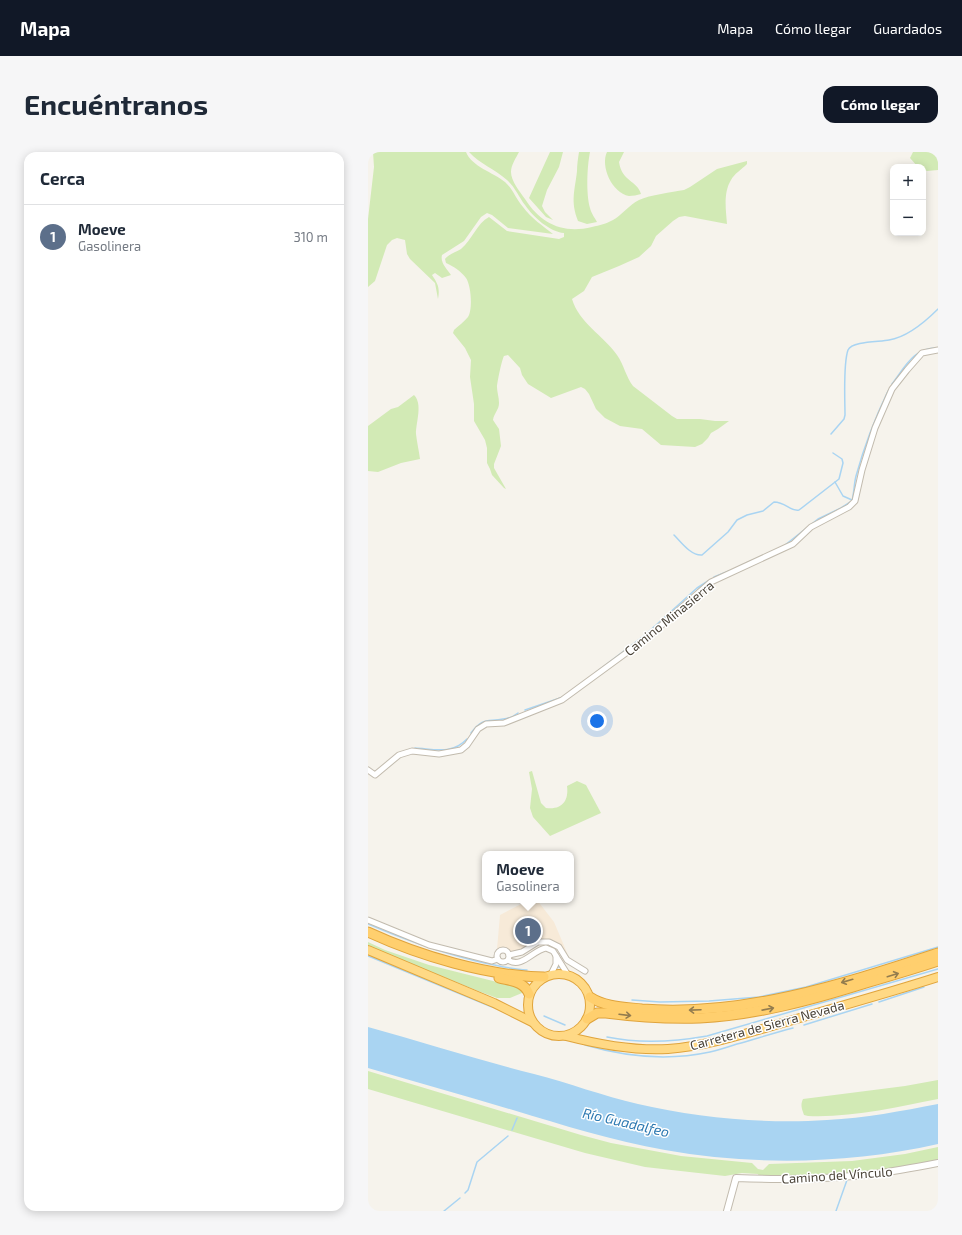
<!DOCTYPE html>
<html lang="es">
<meta charset="utf-8">
<style>
:root{--surface:#fff;--page:#f6f6f7;--text:#1f2937;--muted:#747a83;--line:#e0e1e3;--accent:#111827}
body{margin:0;font-family:"Exo 2",sans-serif;background:var(--page);color:var(--text)}
.controls{position:absolute;right:12px;top:12px;display:grid;overflow:hidden;border-radius:8px;box-shadow:0 2px 10px #0003}
.controls button{width:36px;height:36px;display:grid;place-items:center;padding:0;border:0;border-bottom:1px solid var(--line);background:var(--surface);color:var(--text);font:20px sans-serif}
.you{position:absolute;left:229px;top:569px;width:14px;height:14px;margin:-10px;border:3px solid #fff;border-radius:50%;background:#1a73e8;box-shadow:0 0 0 6px #1a73e833}
.badge{display:grid;place-items:center;width:26px;height:26px;border-radius:50%;background:var(--accent);color:#fff;font-size:13px;font-weight:700}
.pin{position:absolute;translate:-50% -50%;border:2px solid #fff;box-shadow:0 1px 4px #0006}
.popup{position:absolute;left:114px;top:699px;width:92px;height:52px;box-sizing:border-box;display:grid;place-content:center;border-radius:8px;background:var(--surface);filter:drop-shadow(0 1px 3px #0005);font-size:13px;white-space:nowrap;color:var(--muted)}
.popup b{font-size:15px;color:var(--text)}
.popup::after{content:'';position:absolute;left:50%;top:100%;margin-left:-8px;border:8px solid transparent;border-top-color:var(--surface)}
.list{margin:0;padding:0;list-style:none}
h2{display:flex;justify-content:space-between;align-items:center;height:52px;margin:0;padding:0 16px;font-size:17px}
h2 small{font-size:13px;font-weight:400;color:var(--muted)}
.list li{display:grid;grid-template-columns:26px 1fr auto;gap:12px;align-items:center;box-sizing:border-box;height:64px;padding:0 16px;border-top:1px solid var(--line)}
.list b{display:block;font-size:15px;white-space:nowrap}
.list p{margin:0;font-size:13px;white-space:nowrap;color:var(--muted)}
.list em{font-size:13px;font-style:normal;color:var(--muted)}
.map{position:relative;flex:none;width:570px;height:1059px;overflow:hidden;border-radius:12px}
header{display:flex;align-items:center;gap:24px;box-sizing:border-box;height:56px;padding:0 20px;background:var(--accent);color:#fff}
header strong{font-size:19px}
nav{display:flex;gap:22px;margin-inline-start:auto;font-size:14px}
.intro{display:flex;align-items:center;justify-content:space-between;box-sizing:border-box;height:96px;padding:0 24px}
h1{margin:0;font-size:28px}
.button{padding:10px 18px;border-radius:12px;background:var(--accent);color:#fff;font-size:14px;font-weight:700}
main{display:flex;gap:24px;padding:0 24px}
aside{flex:1;background:var(--surface);border-radius:12px;box-shadow:0 2px 10px #0003}
.map>svg:first-child{display:block}
.commercial{fill:#f7ead8}
.green{fill:#d2eab5}
.water{fill:#a9d4f2}
.lines{fill:none;stroke-linecap:round;stroke-linejoin:round}
.stream{stroke:#a9d4f2;stroke-width:1.5}
.minor-casing{stroke:#c2bbae;stroke-width:7}
.tertiary-casing{stroke:#c2bbae;stroke-width:8}
.trunk-casing{stroke:#e0a43c;stroke-width:10}
.motorway-casing{stroke:#e0a43c;stroke-width:11}
.minor{stroke:#fff;stroke-width:5}
.tertiary{stroke:#fff;stroke-width:6}
.trunk{stroke:#ffd985;stroke-width:8}
.motorway{stroke:#ffcf6e;stroke-width:9}
.oneway{stroke:#937c4e}
.labels{text-anchor:middle;dominant-baseline:central;stroke-width:3;stroke-linejoin:round;paint-order:stroke}
.street-label{font-size:13px;fill:#4b4439;stroke:#fff}
.water-label{font-size:14px;font-style:italic;fill:#2e7ab2;stroke:#fff}
</style>
<header>
<strong>Mapa</strong>
<nav><a>Mapa</a><a>Cómo llegar</a><a>Guardados</a></nav>
</header>
<div class="intro"><h1>Encuéntranos</h1><a class="button">Cómo llegar</a></div>
<main>
<aside>
<h2>Cerca<small></small></h2>
<ul class="list">
<li><span class="badge" style="background:#5c6f8a">1</span><div><b>Moeve</b><p>Gasolinera</p></div><em>310 m</em></li>
</ul>
</aside>
<div class="map">
<svg width="570" height="1059" viewBox="0 0 570 1059">
<rect width="100%" height="100%" fill="#f6f3ec"/>
<!-- commercial -->
<polygon class="commercial" points="161,748 169,748 186,770 200,803 191,791 176,787 163,792 153,799 144,801 138,795 129,797 132,763"/>
<!-- green -->
<g class="green">
<path d="M5,0H98C104,15 125,20 137,30C145,37 148,47 155,55C163,66 175,74 185,82L140,76L124,63L119,61L113,65L96,89L74,103C72,111 79,117 83,123L74,126L67,121L64,123C70,132 72,136 70,147L67,131L42,107L39,102L37,88L29,86L24,88L19,93L7,129L0,135V67L6,15Z"/>
<path d="M101,0H151C148,6 143,13 143,20C143,29 152,40 157,47C173,72 195,82 224,75C232,73 238,72 245,68C254,63 261,53 271,48C282,43 304,40 316,38L322,35L349,17L379,9V12C374,17 366,22 363,28C355,41 358,58 359,72L317,64L311,65L305,69L288,84L283,94L271,105L251,114L224,125L216,139L204,147C211,171 235,183 249,203C256,213 258,225 265,234L304,264L309,267H332L347,269H361L350,277L343,281L340,286L334,292L327,295L293,293L274,277L252,274L237,266L228,257L221,242L217,237L213,235L183,246L160,232L154,223L152,216L140,203L136,204C134,207 129,231 129,235C129,240 131,245 131,251C131,258 126,261 125,268L131,277L133,294L126,312V316L138,337L136,336L124,323L122,317L119,311V296L117,288L106,269V252L102,225L103,208L97,196L85,181L86,178C90,174 96,170 100,165C105,157 103,133 98,126C93,119 85,114 78,111L77,107C81,102 88,100 93,97C104,88 109,71 121,65L139,79L191,87L196,85V81C182,80 165,65 157,53C151,45 147,35 139,28C127,17 112,12 101,0Z"/>
<polygon points="182,0 195,0 191,15 179,38 174,54 177,60 185,68 178,65 161,46"/>
<path d="M211,0H222C219,15 218,42 222,56C223,61 227,66 229,70L219,72L210,69C202,49 207,38 209,19C209,13 210,6 211,0Z"/>
<path d="M239,0H256L251,10C254,30 269,28 273,42C269,43 265,44 261,44C244,41 232,14 239,0Z"/>
<polygon points="545,0 570,0 570,18 559,19 555,17 555,15 550,15 542,6"/>
<path d="M46,243C55,252 48,270 48,282C49,291 51,299 52,307L33,311L10,320L0,319V274L23,257L30,255Z"/>
<path d="M164,619L173,651L178,656C194,658 201,649 199,634L209,629L218,633L233,661L182,684L165,665L162,656L164,637L161,620Z"/>
<polygon points="0,790 17,798 61,813 153,836 154,841 142,846 129,846 110,839 0,794"/>
<polygon points="0,919 213,983 243,991 313,1004 384,1011 390,1017 395,1018 401,1012 484,1009 537,1002 570,995 570,1009 530,1016 482,1022 391,1025 390,1022 374,1021 357,1024 277,1015 217,1001 0,937"/>
<path d="M570,928V947C530,955 481,966 440,964L436,963C434,957 432,953 435,947L537,934Z"/>
</g>
<!-- water -->
<path class="water" d="M0,875C55,890 110,908 166,922C201,931 235,944 270,952C330,966 398,972 459,968C497,966 534,959 570,952V992C481,1012 387,1014 297,998C245,989 195,973 145,958C97,944 48,930 0,916Z"/>
<g class="lines">
<!-- stream -->
<g class="stream">
<path d="M524,232C537,215 546,195 570,196"/>
<path d="M463,282L476,267L477,263C477,248 475,212 480,198C484,189 512,190 521,188C540,185 557,170 570,157"/>
<polyline points="467,330 475,344 484,348"/>
<path d="M306,383C313,390 323,404 334,403L360,380L369,368L379,363L395,359L406,350C418,350 422,360 431,358L471,327L475,311L474,307L465,301"/>
<path d="M417,393L450,367L473,356L484,349C486,341 486,332 488,324C496,295 507,266 520,239"/>
<polyline points="372,414 396,403"/>
<polyline points="346,425 361,419"/>
<polyline points="227,521 277,483 329,436 340,429"/>
<polyline points="157,558 195,545"/>
<path d="M103,581C115,565 119,570 135,567C140,567 146,564 150,561"/>
<path d="M47,596C66,597 84,603 99,587"/>
<path d="M0,772C35,787 71,800 108,809C125,813 142,817 159,818"/>
<polyline points="0,804 124,855"/>
<polyline points="190,815 191,815"/>
<polyline points="264,848 292,850 341,849 391,845 438,835 570,795"/>
<polyline points="511,850 556,835"/>
<polyline points="176,864 197,873"/>
<polyline points="436,873 504,852"/>
<path d="M239,885C273,892 305,890 339,884L570,817"/>
<path d="M217,893C258,905 300,909 342,900C351,898 360,895 369,892C387,887 406,881 425,876"/>
<polyline points="144,978 149,966"/>
<polyline points="97,1041 100,1038 109,1010 140,984"/>
<polyline points="76,1059 92,1046"/>
<polyline points="468,1059 479,1028"/>
</g>
<!-- minor casing -->
<g class="minor-casing">
<g id="minor">
<polyline points="0,618 7,623 31,603 44,599 71,602 93,598 99,593 110,577 118,572 136,571 194,548 280,485 343,430 425,392 443,375 481,355 487,349 494,318 507,276 524,237 539,218 554,201 570,198"/>
<polyline points="0,768 61,793 124,809 130,807"/>
<circle cx="135" cy="804" r="6"/>
<polyline points="141,803 154,800 170,790 181,790 191,795 199,808 217,819"/>
<path d="M140,808C154,817 165,798 178,796L185,799L200,823"/>
<polyline points="183,822 188,812 188,804"/>
</g>
</g>
<!-- tertiary casing -->
<g class="tertiary-casing">
<path id="tertiary" d="M359,1059L368,1026C414,1028 461,1027 506,1022C528,1019 549,1015 570,1011"/>
</g>
<!-- trunk casing -->
<g class="trunk-casing">
<g id="trunk">
<polyline points="0,798 126,851 164,870"/>
<circle cx="191" cy="853" r="31"/>
<path d="M198,884C229,892 267,899 300,897C340,894 379,881 418,870C469,855 520,841 570,825"/>
</g>
</g>
<!-- motorway casing -->
<g class="motorway-casing">
<g id="motorway">
<path d="M0,780C52,804 119,824 176,825"/>
<path d="M131,826C143,829 156,829 161,842"/>
<path d="M222,845C237,855 256,855 274,857C376,865 475,832 570,801"/>
<path d="M219,867L229,861H238C269,865 300,867 332,866C389,863 444,848 498,831C522,824 546,817 570,809"/>
</g>
</g>
<!-- minor -->
<use href="#minor" class="minor"/>
<!-- tertiary -->
<use href="#tertiary" class="tertiary"/>
<!-- trunk -->
<use href="#trunk" class="trunk"/>
<!-- motorway -->
<use href="#motorway" class="motorway"/>
</g>
<!-- one-way arrows -->
<defs><path id="oneway-shaft" d="M-6 0H5M1.5-3L5.5 0L1.5 3" fill="none" stroke-width="1.6" stroke-linecap="round" stroke-linejoin="round"/></defs>
<g class="oneway">
<use href="#oneway-shaft" transform="translate(525 823) rotate(-17)"/>
<use href="#oneway-shaft" transform="translate(479 829) rotate(164)"/>
<use href="#oneway-shaft" transform="translate(400 857) rotate(-11)"/>
<use href="#oneway-shaft" transform="translate(327 858) rotate(178)"/>
<use href="#oneway-shaft" transform="translate(257 863) rotate(7)"/>
</g>
<g class="labels">
<!-- street labels -->
<g class="street-label">
<text transform="translate(301 466) rotate(-39)">Camino Minasierra</text>
<text transform="translate(399 873) rotate(-15)">Carretera de Sierra Nevada</text>
<text transform="translate(469 1023) rotate(-4)">Camino del Vínculo</text>
</g>
<!-- water labels -->
<g class="water-label">
<text transform="translate(258 970) rotate(13)">Río Guadalfeo</text>
</g>
</g>
</svg>
<div class="controls">
<button>+</button>
<button>−</button>
</div>
<div class="you"></div>
<div class="pin badge" style="left:160px;top:779px;background:#5c6f8a">1</div>
<div class="popup"><b>Moeve</b>Gasolinera</div>
</div>
</main>
